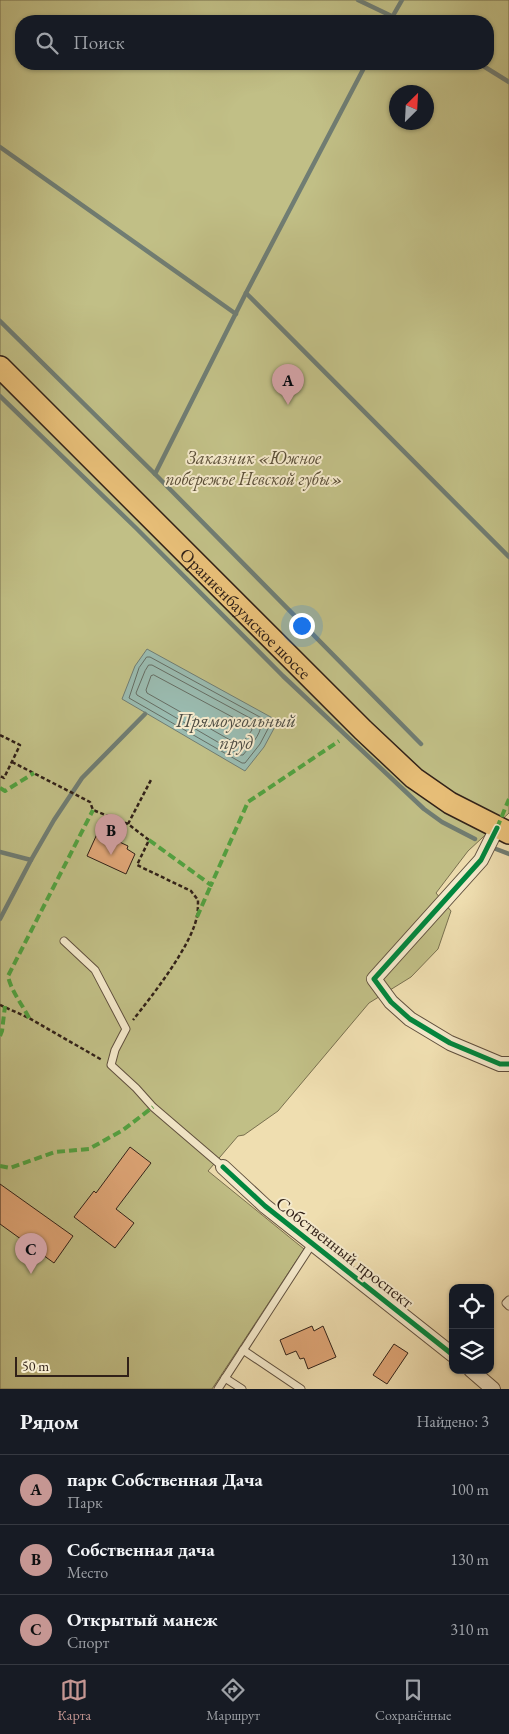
<!DOCTYPE html>
<html lang="ru">
<meta charset="utf-8">
<style>
:root{--surface:#171b24;--page:#242831;--text:#f1f3f6;--muted:#9ea1a6;--line:#363941;--accent:#c59692}
body{margin:0;font-family:"EB Garamond",serif;background:var(--page);color:var(--text)}
.controls{position:absolute;right:15px;bottom:15px;display:grid;overflow:hidden;border-radius:10px;box-shadow:0 1px 4px #0004}
.controls button{width:45px;height:45px;display:grid;place-items:center;padding:0;border:0;border-bottom:1px solid var(--line);background:var(--surface);color:var(--text);font:25px sans-serif}
.compass{position:absolute;left:389px;top:85px;width:45px;height:45px;border-radius:50%;background:var(--surface);box-shadow:0 1px 4px #0004;rotate:24deg}
.scale{position:absolute;left:15px;bottom:12px;width:114px;box-sizing:border-box;padding-left:5px;border:2px solid #312118;border-top:0;font-size:14px;line-height:18px;white-space:nowrap;color:#312118;-webkit-text-stroke:4px #f5eacc;paint-order:stroke}
.you{position:absolute;left:301px;top:625px;width:18px;height:18px;margin:-12px;border:4px solid #fff;border-radius:50%;background:#1a73e8;box-shadow:0 0 0 8px #1a73e833}
.badge{display:grid;place-items:center;width:32px;height:32px;border-radius:50%;background:var(--accent);color:#111;font-size:16px;font-weight:700}
.pin{position:absolute;translate:-50% -41px;filter:drop-shadow(0 1px 2px #0008)}
.pin::after{content:'';position:absolute;top:26px;width:18px;height:15px;background:inherit;clip-path:polygon(0 0,100% 0,50% 100%)}
.list{margin:0;padding:0;list-style:none}
h2{display:flex;justify-content:space-between;align-items:center;height:65px;margin:0;padding:0 20px;font-size:21px}
h2 small{font-size:16px;font-weight:400;color:var(--muted)}
.list li{display:grid;grid-template-columns:32px 1fr auto;gap:15px;align-items:center;box-sizing:border-box;height:70px;padding:0 20px;border-top:1px solid var(--line)}
.list b{display:block;font-size:19px;white-space:nowrap}
.list p{margin:0;font-size:16px;white-space:nowrap;color:var(--muted)}
.list em{font-size:16px;font-style:normal;color:var(--muted)}
.icon{flex:none;width:28px;height:28px;fill:none;stroke:currentColor;stroke-width:2;stroke-linecap:round;stroke-linejoin:round}
.map{position:relative;flex:none;width:509px;height:1389px;overflow:hidden}
.search{position:absolute;background:var(--surface);box-shadow:0 1px 4px #0004;left:15px;right:15px;top:15px;height:55px;display:flex;align-items:center;gap:12px;box-sizing:border-box;padding:0 18px;border-radius:20px;color:var(--muted);font-size:19px}
.sheet{height:275px;background:var(--surface)}
nav{display:flex;justify-content:space-around;align-items:center;box-sizing:border-box;height:70px;border-top:1px solid var(--line);background:var(--surface);font-size:14px;color:var(--muted)}
nav a{display:grid;justify-items:center;gap:2px}
nav .on{color:var(--accent)}
.map>svg:first-child{display:block}
.green{fill:#c1bf86;stroke:#79704f;fill-rule:evenodd}
.water{fill:#9abbb0;stroke:#707d73}
.lines{fill:none;stroke-linecap:round;stroke-linejoin:round}
.shore{stroke:#666e64;stroke-width:1}
.stream{stroke:#707d73;stroke-width:4.5}
.building{fill:#e0a677;stroke:#312118}
.lane-casing{stroke:#60503e;stroke-width:9}
.street-casing{stroke:#60503e;stroke-width:16}
.primary-casing{stroke:#312118;stroke-width:24}
.path{stroke:#312118;stroke-width:2.5;stroke-dasharray:4 2.5;stroke-linecap:butt}
.lane{stroke:#f5eacc;stroke-width:7}
.street{stroke:#f5eacc;stroke-width:14}
.primary{stroke:#e8bf78;stroke-width:21}
.quiet{stroke:#52a240;stroke-width:4;stroke-dasharray:8 4;stroke-linecap:butt}
.cycleway-casing{stroke:#f5eacc;stroke-width:8}
.cycleway{stroke:#00873e;stroke-width:5}
.labels{text-anchor:middle;dominant-baseline:central;stroke-width:4;stroke-linejoin:round;paint-order:stroke}
.park-label{font-size:18px;font-style:italic;fill:#5c5039;stroke:#f5eacc}
.street-label{font-size:18px;fill:#312118;stroke:#f5eacc}
.water-label{font-size:19px;font-style:italic;fill:#504f46;stroke:#f5eacc}
</style>
<div class="map">
<svg width="509" height="1389" viewBox="0 0 509 1389">
<rect width="100%" height="100%" fill="#efdeb0"/>
<filter id="stains"><feTurbulence type="fractalNoise" baseFrequency=".004" numOctaves="4"/><feColorMatrix values="0 0 0 0 .2 0 0 0 0 .09 0 0 0 0 .02 0 0 0 .5 -.17"/></filter>
<radialGradient id="worn" r=".72"><stop offset=".6" stop-color="#630" stop-opacity="0"/><stop offset="1" stop-color="#630" stop-opacity=".3"/></radialGradient>
<!-- green -->
<path class="green" d="M0,0H509V813L468,851L436,893L451,911L438,949L411,977L369,1003L278,1111L244,1135L238,1136L208,1171L304,1249L212,1389H0ZM21,21H488V64H21ZM396,92H426V122H396Z"/>
<!-- water -->
<polygon class="water" points="147,649 278,721 264,747 245,771 122,699 135,666"/>
<g class="lines">
<!-- shore -->
<g class="shore">
<polygon points="147,657 150,657 269,722 270,725 260,744 245,763 242,763 129,698 139,668"/>
<path d="M149,665H152L261,724C261,735 250,746 243,755H240L137,695L136,693L145,671Z"/>
<polygon points="154,675 251,727 252,730 241,745 239,745 147,693 146,690 151,676"/>
</g>
<!-- stream -->
<g class="stream">
<polyline points="358,0 402,21"/>
<polyline points="390,21 402,0"/>
<polyline points="480,64 509,82"/>
<polyline points="0,147 236,314"/>
<polyline points="246,293 509,557"/>
<polyline points="0,321 155,474 421,744"/>
<polyline points="0,396 136,528 283,676 424,809 442,822 475,839"/>
<polyline points="155,474 246,293 366,64"/>
<polyline points="496,849 509,854"/>
<polyline points="0,852 31,860"/>
<polyline points="0,919 31,860 54,820 82,778 145,714"/>
</g>
</g>
<!-- building -->
<g class="building">
<polygon points="97,834 108,839 109,837 128,846 127,849 135,854 126,874 87,856"/>
<polygon points="130,1147 151,1163 116,1209 134,1223 115,1248 74,1217 94,1191 96,1193"/>
<polygon points="0,1184 73,1236 54,1263 0,1224"/>
<polygon points="312,1326 314,1331 323,1326 336,1357 308,1369 304,1358 300,1359 296,1351 286,1355 280,1340"/>
<polygon points="394,1344 408,1353 387,1384 373,1375"/>
</g>
<g class="lines">
<!-- lane casing -->
<g class="lane-casing">
<g id="lane">
<polyline points="64,941 95,970 126,1029 115,1050 111,1065 136,1088 153,1107 223,1167"/>
<polyline points="509,1300 506,1303 509,1306"/>
<polyline points="243,1350 301,1389"/>
<polyline points="225,1378 242,1389"/>
<polyline points="218,1389 312,1244"/>
</g>
</g>
<!-- street casing -->
<g class="street-casing">
<g id="street">
<polyline points="497,828 481,860 374,979 391,1002 410,1019 450,1043 500,1064 509,1064"/>
<polyline points="223,1167 265,1206 453,1355"/>
<polyline points="471,1370 493,1389"/>
</g>
</g>
<!-- primary casing -->
<g class="primary-casing">
<g id="primary">
<path id="s1" d="M0,367L363,730L414,778L450,803L509,833"/>
</g>
</g>
<!-- path -->
<g class="path">
<polyline points="0,735 20,745 4,778 0,776"/>
<path d="M12,762L90,802L93,810L128,824L149,840L137,865L191,891L198,900C198,905 198,911 197,916C192,945 152,996 133,1020"/>
<polyline points="128,824 152,778"/>
<polyline points="0,1005 29,1018 102,1060"/>
</g>
<!-- lane -->
<use href="#lane" class="lane"/>
<!-- street -->
<use href="#street" class="street"/>
<!-- primary -->
<use href="#primary" class="primary"/>
<!-- quiet -->
<g class="quiet">
<polyline points="0,788 5,791 34,773"/>
<polyline points="497,828 509,799"/>
<polyline points="149,840 211,885 248,802 339,741"/>
<polyline points="197,917 211,885"/>
<path d="M29,1018C22,1004 11,991 8,976L93,810"/>
<polyline points="0,1036 2,1031 5,1006"/>
<polyline points="0,1166 10,1168 55,1152 89,1149 123,1130 153,1107"/>
</g>
<!-- cycleway casing -->
<g class="cycleway-casing">
<g id="cycleway">
<polyline points="497,828 481,860 374,979 391,1002 410,1019 450,1043 500,1064 509,1064"/>
<polyline points="223,1167 265,1206 453,1355"/>
</g>
</g>
<!-- cycleway -->
<use href="#cycleway" class="cycleway"/>
</g>
<g class="labels">
<!-- park labels -->
<g class="park-label">
<text x="254" y="457">Заказник «Южное<tspan x="254" dy="21">побережье Невской губы»</tspan></text>
</g>
<!-- street labels -->
<g class="street-label">
<text stroke="none"><textPath href="#s1" startOffset="348">Ораниенбаумское шоссе</textPath></text>
<text transform="translate(345 1252) rotate(38)">Собственный проспект</text>
</g>
<!-- water labels -->
<g class="water-label">
<text x="236" y="720">Прямоугольный<tspan x="236" dy="22">пруд</tspan></text>
</g>
</g>
<rect width="100%" height="100%" filter="url(#stains)"/>
<rect width="100%" height="100%" fill="url(#worn)"/>
</svg>
<div class="controls">
<button><svg class="icon" aria-label="locate" viewBox="0 0 24 24"><circle cx="12" cy="12" r="6"/><path d="M12 2v4M12 18v4M2 12h4M18 12h4"/></svg></button>
<button><svg class="icon" aria-label="layers" viewBox="0 0 24 24"><path d="M12 4l9 5-9 5-9-5zM3 14l9 5 9-5"/></svg></button>
</div>
<svg class="compass" viewBox="-18 -18 36 36"><path d="M0-13l5 13h-10z" fill="#e53935"/><path d="M0 13l5-13h-10z" fill="#9ea1a6"/></svg>
<div class="scale">50 m</div>
<div class="you"></div>
<div class="pin badge" style="left:288px;top:405px">A</div>
<div class="pin badge" style="left:111px;top:855px">B</div>
<div class="pin badge" style="left:31px;top:1274px">C</div>
<div class="search"><svg class="icon" aria-label="search" viewBox="0 0 24 24"><circle cx="10" cy="10" r="6"/><path d="M15 15l6 6"/></svg>Поиск</div>
</div>
<section class="sheet">
<h2>Рядом<small>Найдено: 3</small></h2>
<ul class="list">
<li><span class="badge">A</span><div><b>парк Собственная Дача</b><p>Парк</p></div><em>100 m</em></li>
<li><span class="badge">B</span><div><b>Собственная дача</b><p>Место</p></div><em>130 m</em></li>
<li><span class="badge">C</span><div><b>Открытый манеж</b><p>Спорт</p></div><em>310 m</em></li>
</ul>
</section>
<nav>
<a class="on"><svg class="icon" aria-label="map" viewBox="0 0 24 24"><path d="M3 6l6-2 6 2 6-2v14l-6 2-6-2-6 2zM9 4v14M15 6v14"/></svg>Карта</a>
<a><svg class="icon" aria-label="directions" viewBox="0 0 24 24"><path d="M12 3l9 9-9 9-9-9zM9 14v-3h6M13 9l2 2-2 2"/></svg>Маршрут</a>
<a><svg class="icon" aria-label="saved" viewBox="0 0 24 24"><path d="M7 4h10v16l-5-4-5 4z"/></svg>Сохранённые</a>
</nav>
